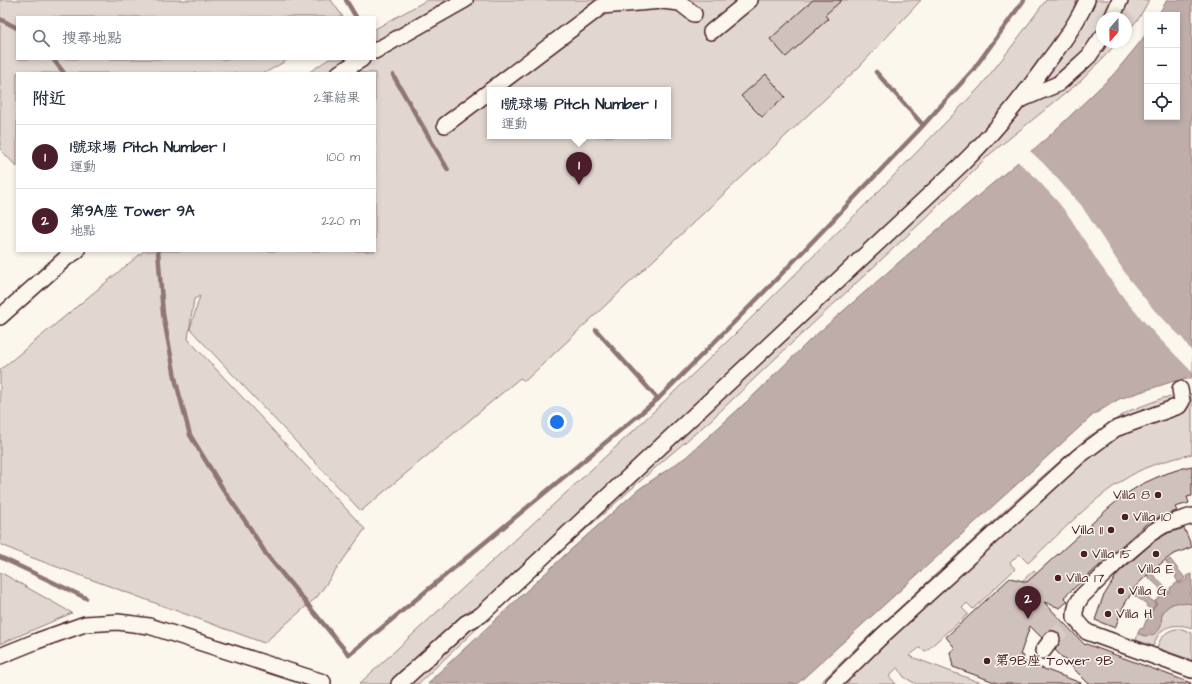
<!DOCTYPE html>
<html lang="zh-TW">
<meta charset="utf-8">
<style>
:root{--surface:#fff;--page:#f6f6f7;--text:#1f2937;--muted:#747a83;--line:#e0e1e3;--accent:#4a1f2b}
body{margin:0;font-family:"Architects Daughter","LXGW WenKai TC",sans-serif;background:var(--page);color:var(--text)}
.controls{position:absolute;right:12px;top:12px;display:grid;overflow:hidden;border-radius:0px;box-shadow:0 2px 6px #0003}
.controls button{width:36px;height:36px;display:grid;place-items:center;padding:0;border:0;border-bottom:1px solid var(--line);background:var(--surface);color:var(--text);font:20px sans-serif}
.compass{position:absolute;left:1096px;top:12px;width:36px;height:36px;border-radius:50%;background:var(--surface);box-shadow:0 2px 6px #0003;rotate:200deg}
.you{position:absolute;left:557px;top:422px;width:14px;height:14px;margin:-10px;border:3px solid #fff;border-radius:50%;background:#1a73e8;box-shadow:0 0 0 6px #1a73e833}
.badge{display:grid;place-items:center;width:26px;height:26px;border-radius:50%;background:var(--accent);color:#fff;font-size:13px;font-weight:700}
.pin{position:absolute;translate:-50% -33px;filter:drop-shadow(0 1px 2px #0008)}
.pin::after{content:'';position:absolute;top:21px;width:14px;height:12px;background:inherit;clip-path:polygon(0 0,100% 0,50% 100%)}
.popup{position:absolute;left:487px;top:87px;width:184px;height:52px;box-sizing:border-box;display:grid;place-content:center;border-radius:0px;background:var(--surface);filter:drop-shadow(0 1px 3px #0005);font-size:13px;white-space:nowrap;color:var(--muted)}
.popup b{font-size:15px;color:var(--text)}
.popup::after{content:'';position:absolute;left:50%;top:100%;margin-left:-8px;border:8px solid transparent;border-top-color:var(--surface)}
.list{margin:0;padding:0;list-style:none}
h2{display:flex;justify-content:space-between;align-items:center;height:52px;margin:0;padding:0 16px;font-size:17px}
h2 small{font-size:13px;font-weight:400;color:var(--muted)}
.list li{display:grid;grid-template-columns:26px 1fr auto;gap:12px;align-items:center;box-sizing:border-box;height:64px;padding:0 16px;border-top:1px solid var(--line)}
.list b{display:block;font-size:15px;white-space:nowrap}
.list p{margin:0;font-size:13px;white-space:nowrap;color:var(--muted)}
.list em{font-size:13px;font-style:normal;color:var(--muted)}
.icon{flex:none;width:22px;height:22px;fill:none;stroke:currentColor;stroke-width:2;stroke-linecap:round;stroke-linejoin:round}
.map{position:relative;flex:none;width:1192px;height:684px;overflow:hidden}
.search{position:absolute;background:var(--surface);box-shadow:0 2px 6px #0003;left:16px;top:16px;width:360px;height:44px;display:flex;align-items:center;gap:10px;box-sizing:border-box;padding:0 14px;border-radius:0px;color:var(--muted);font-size:15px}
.panel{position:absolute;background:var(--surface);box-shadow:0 2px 6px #0003;left:16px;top:72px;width:360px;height:180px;border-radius:0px}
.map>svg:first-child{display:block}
.green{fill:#e2d7d0;stroke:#967b7e;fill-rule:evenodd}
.water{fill:#bfadaa;stroke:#907477}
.pier{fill:#fbf7ec}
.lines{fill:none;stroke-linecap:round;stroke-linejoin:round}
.stream{stroke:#907477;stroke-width:4.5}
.building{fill:#cfc2bc;stroke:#4a1f2b}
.minor-tunnel{stroke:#d8ccc5;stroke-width:15;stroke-dasharray:15 8;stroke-linecap:butt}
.minor-casing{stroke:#4a1f2b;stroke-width:18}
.minor{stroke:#fbf7ec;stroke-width:15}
.poi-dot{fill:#4a1f2b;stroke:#fbf7ec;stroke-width:1.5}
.labels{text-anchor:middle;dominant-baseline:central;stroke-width:3;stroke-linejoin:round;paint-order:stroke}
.poi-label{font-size:14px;fill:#4a1f2b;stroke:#fbf7ec;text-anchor:start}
</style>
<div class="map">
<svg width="1192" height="684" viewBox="0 0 1192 684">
<rect width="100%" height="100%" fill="#fbf7ec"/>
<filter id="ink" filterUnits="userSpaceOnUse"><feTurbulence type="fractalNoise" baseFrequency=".025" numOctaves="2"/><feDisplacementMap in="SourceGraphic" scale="8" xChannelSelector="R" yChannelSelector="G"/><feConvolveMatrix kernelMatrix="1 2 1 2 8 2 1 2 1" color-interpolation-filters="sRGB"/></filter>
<g filter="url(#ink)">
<!-- green -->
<g class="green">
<polygon points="0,0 331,0 343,17 17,17 17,59 289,59 265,73 17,73 17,167 0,149"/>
<path d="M427,0H921L859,67L525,381L520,378L361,511L190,329L200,296L194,299L188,339L365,529L317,597L264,643L22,554L0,544V370L144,251H375V73H308L329,59H375V29ZM490,90H668V136H490Z"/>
<polygon points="1046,0 1149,0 1139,18 1126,33 1126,18 1102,18 1102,42 1118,42 1082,80 990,154 926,218 777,357 712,419 664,460 521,587 418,684 359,684 632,432 735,334 876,194 980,87 1013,45"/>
<path d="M1192,394V454C1176,458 1160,462 1145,468C1100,489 1064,530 1028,563L1019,554L1010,563L1015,569L973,609L967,603L962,608L968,614L949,631H948L926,651L919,648L909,656L984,684H916L904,677L900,671L898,667L889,676L896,684H819L857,647L1037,481L1088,437L1129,411L1163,398Z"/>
<polygon points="1034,570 1042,579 1032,588 1022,581"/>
<polygon points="0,572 72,613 0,644"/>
<path d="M1180,602L1192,604V628C1181,624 1166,624 1159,634C1156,638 1155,642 1153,646L1136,640L1138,633C1146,638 1156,636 1160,627C1161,624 1161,621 1161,618C1163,608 1172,603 1180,602Z"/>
<path d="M1176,629H1182L1192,633V660L1157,648C1160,638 1165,631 1176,629Z"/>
</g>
<!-- water -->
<g class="water">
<polygon points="1167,0 1192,0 1192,378 1171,382 1119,399 1093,415 797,684 428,684 435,676 566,554 639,489 686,457 754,395 809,341 906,256 1048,137 1113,75 1141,41 1147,32 1147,117 1177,117 1177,15 1158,15"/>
<polygon points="1170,559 1185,578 1179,583 1175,577 1177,576 1166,562"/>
<polygon points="1151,573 1169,590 1164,595 1159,591 1160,588 1147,576"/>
<path d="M1192,574V592L1189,594L1192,596V604C1184,603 1177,601 1170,605C1166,608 1163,611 1162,615C1161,618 1162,622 1161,625C1159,635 1146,639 1138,633L1140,628L1143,629L1147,618L1145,617L1150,610L1152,611L1157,603L1155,601L1162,595L1164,596L1171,590L1170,588L1178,582L1179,584L1187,579L1186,576Z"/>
<polygon points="1135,590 1156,603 1152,610 1146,606 1147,604 1132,594"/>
</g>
<!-- pier -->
<polygon class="pier" points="1029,150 1044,164 1081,205 1129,279 1155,311 1183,339 1192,352 1192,372 1155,334 1126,301 1098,262 1071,219 1058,202 1033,175 1017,161"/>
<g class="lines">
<!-- stream -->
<g class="stream">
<polyline points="346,0 356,17"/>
<polyline points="0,19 17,28"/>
<polyline points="53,59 64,73"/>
<polyline points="876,72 923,125"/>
<polyline points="393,75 448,170"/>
<polyline points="158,251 163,314 176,382 190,435 223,489 250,528 266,554 349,655 658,399 767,289 918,131 973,70 1024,0"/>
<polyline points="596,330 658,399"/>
<polyline points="0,557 86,598"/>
</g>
</g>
<!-- building -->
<g class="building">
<polygon points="813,0 842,0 825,15 828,19 786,57 770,39"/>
<polygon points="766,74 785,97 762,117 741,96"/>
<polygon points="1192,466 1192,496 1187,497 1189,503 1175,507 1177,511 1161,516 1151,522 1154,517 1064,597 1068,601 1060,608 1044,602 1085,645 1086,644 1191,683 1191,684 1089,684 1055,650 1061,640 1060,636 1058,632 1053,630 1049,631 1042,638 1030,626 1020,655 1024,656 1023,661 1081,683 1081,684 1000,684 953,667 950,652 955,648 946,637 1010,578 1027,582 1111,506 1126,494 1142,484 1162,475 1183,468"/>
<polygon points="1184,528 1192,547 1172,555 1150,572 1135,587 1123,607 1115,628 1095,620 1103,597 1118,573 1156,540 1168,533"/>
</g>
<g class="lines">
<!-- minor-tunnel -->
<polyline class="minor-tunnel" points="1052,639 1067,626"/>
<!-- minor casing -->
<g class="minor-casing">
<g id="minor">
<polyline points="1112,18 1120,0"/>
<polyline points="711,32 750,0"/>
<polyline points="375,51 465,0"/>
<polyline points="339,73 362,59"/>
<polyline points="491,90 602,6 662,1 680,3 694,14"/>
<polyline points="1020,100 1058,84 1076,68 1089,56 1102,37"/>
<polyline points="445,125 490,91"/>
<polyline points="0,317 66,258 77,251"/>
<polyline points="1192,516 1164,525 1151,533 1118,561 1082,596 1077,604 1075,612 1075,618 1087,632 1192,670"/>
<polyline points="1043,651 1052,639"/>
<polyline points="0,656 37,641 85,624 118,622 149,626 323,682"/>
<path d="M399,684L466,623L481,615L962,164C993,134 1019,102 1044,67C1060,46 1076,25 1087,0"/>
<polyline points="833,684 882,636 1079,456 1115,429 1179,406 1182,401 1180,389"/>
</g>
</g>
<!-- minor -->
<use href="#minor" class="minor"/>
</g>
</g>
<!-- markers -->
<g class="poi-dot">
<circle cx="1158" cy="495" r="4"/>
<circle cx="1125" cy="517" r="4"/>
<circle cx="1111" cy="530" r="4"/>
<circle cx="1084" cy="554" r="4"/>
<circle cx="1156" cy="554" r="4"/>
<circle cx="1058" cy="578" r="4"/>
<circle cx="1121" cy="591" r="4"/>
<circle cx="1108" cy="614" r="4"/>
<circle cx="987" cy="661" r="4"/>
</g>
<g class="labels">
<!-- poi labels -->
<g class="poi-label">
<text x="1150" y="495" text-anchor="end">Villa 8</text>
<text x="1133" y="517">Villa 10</text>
<text x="1103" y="530" text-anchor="end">Villa 11</text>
<text x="1092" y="554">Villa 15</text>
<text x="1156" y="569" text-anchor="middle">Villa E</text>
<text x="1066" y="578">Villa 17</text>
<text x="1129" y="591">Villa G</text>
<text x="1116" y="614">Villa H</text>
<text x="995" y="661">第9B座 Tower 9B</text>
</g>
</g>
</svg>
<div class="controls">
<button>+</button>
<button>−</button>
<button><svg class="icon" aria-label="locate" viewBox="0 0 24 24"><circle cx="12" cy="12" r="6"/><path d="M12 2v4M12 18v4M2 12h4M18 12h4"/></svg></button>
</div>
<svg class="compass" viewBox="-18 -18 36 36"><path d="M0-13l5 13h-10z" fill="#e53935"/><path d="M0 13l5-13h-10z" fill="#747a83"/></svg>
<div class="you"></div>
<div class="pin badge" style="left:579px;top:185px">1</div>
<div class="popup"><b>1號球場 Pitch Number 1</b>運動</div>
<div class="pin badge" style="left:1028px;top:619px">2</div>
<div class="search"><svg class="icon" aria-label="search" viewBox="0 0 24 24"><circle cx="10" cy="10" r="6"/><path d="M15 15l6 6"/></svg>搜尋地點</div>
<section class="panel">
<h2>附近<small>2筆結果</small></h2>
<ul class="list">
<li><span class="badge">1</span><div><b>1號球場 Pitch Number 1</b><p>運動</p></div><em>100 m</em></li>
<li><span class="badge">2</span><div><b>第9A座 Tower 9A</b><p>地點</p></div><em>220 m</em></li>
</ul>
</section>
</div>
